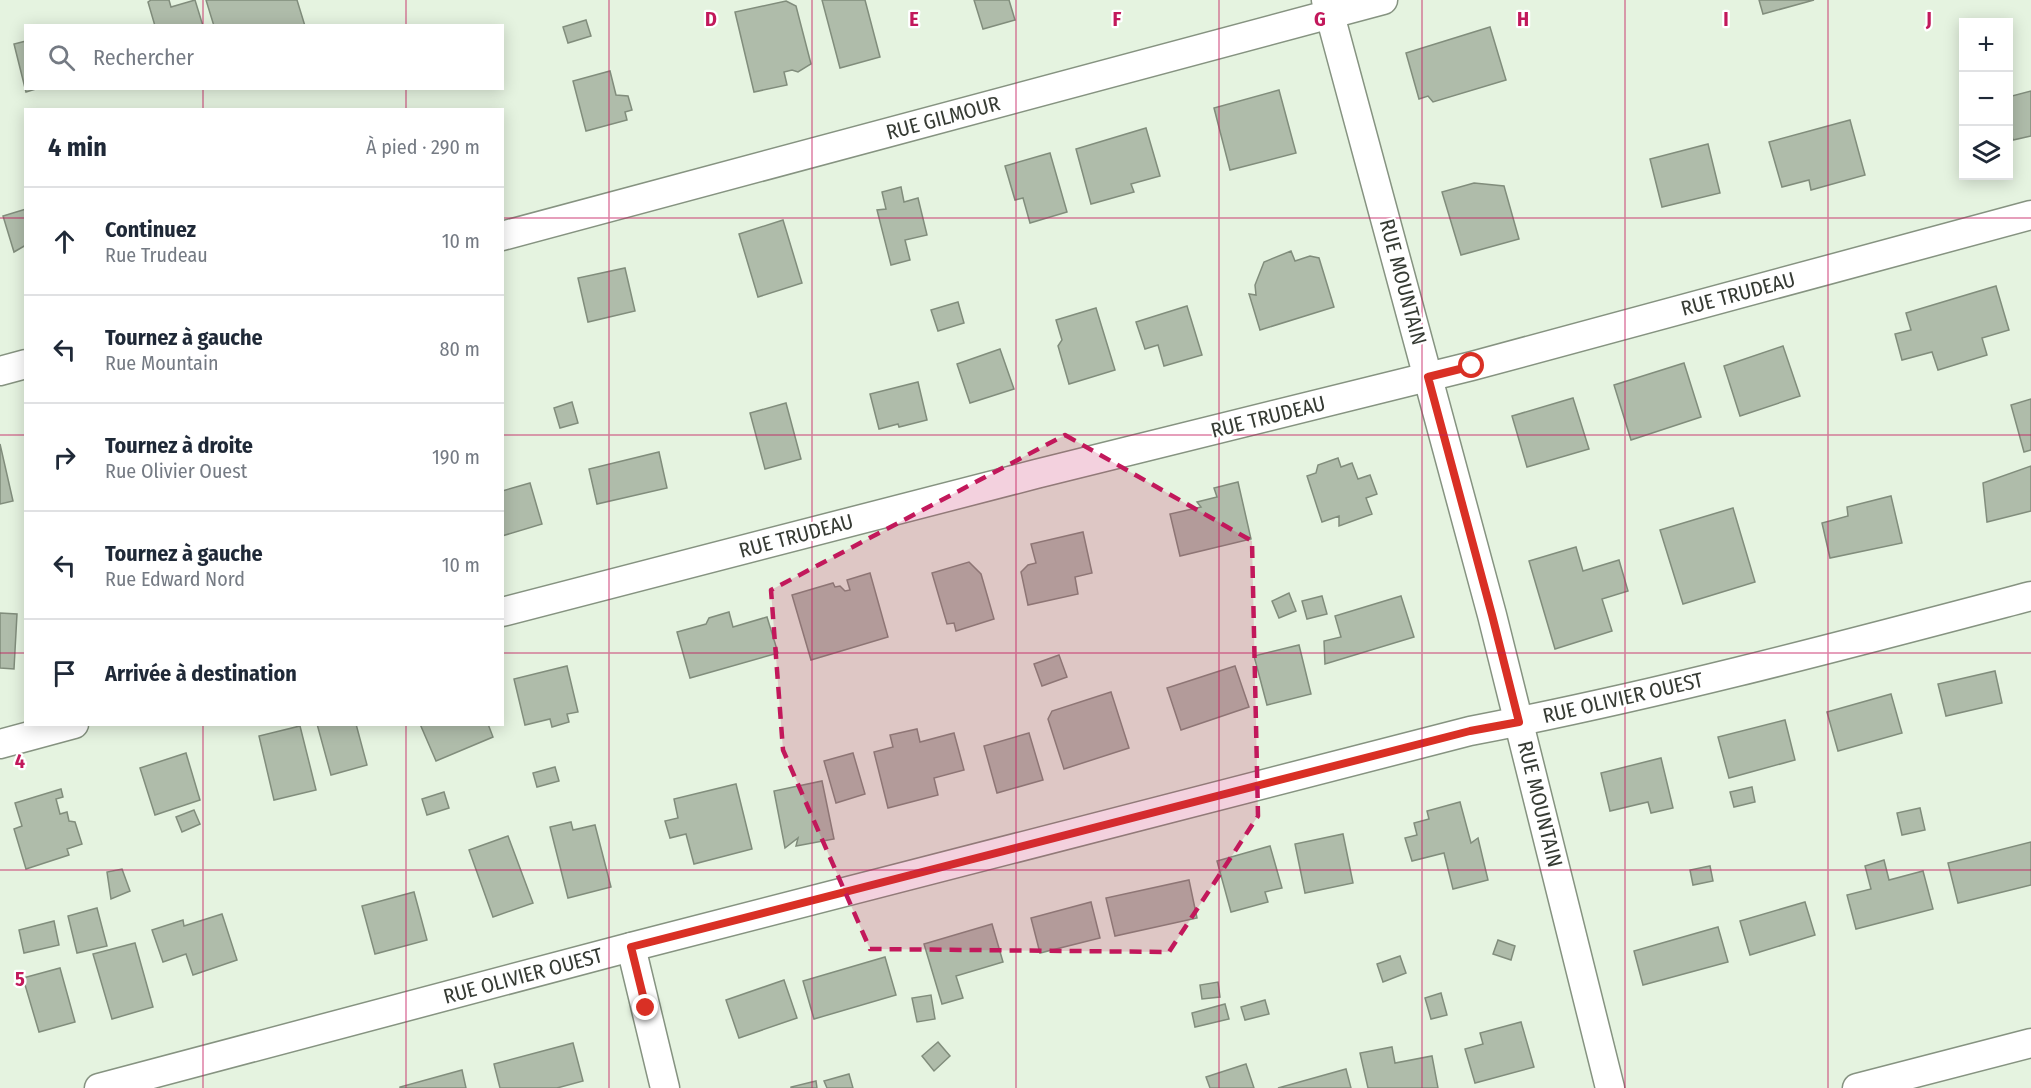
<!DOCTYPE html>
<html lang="fr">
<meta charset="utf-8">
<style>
:root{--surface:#fff;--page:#f6f6f7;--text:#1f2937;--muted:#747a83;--line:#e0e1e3}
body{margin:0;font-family:"Fira Sans Condensed",sans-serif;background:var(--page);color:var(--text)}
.controls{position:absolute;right:18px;top:18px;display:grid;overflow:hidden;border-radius:0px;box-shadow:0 3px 15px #0003}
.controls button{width:54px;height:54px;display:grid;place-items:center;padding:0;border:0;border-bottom:2px solid var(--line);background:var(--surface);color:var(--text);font:30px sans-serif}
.stop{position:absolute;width:18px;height:18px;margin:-14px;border:4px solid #d93025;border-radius:50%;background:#fff}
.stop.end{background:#d93025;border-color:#fff;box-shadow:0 2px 6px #0008}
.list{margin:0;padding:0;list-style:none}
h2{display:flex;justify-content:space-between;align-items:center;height:78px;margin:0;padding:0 24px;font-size:26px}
h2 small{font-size:20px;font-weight:400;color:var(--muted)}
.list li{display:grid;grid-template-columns:39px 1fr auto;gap:18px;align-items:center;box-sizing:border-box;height:108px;padding:0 24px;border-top:2px solid var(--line)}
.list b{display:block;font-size:22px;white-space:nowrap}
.list p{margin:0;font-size:20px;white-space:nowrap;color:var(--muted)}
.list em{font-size:20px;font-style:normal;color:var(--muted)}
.icon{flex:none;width:33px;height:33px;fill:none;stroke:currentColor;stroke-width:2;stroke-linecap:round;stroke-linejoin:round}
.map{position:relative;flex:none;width:2031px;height:1088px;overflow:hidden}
.search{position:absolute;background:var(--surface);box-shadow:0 3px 15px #0003;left:24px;top:24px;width:480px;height:66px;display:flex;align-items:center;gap:15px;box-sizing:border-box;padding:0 21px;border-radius:0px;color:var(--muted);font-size:22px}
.panel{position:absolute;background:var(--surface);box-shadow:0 3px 15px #0003;left:24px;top:108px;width:480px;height:618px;border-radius:0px}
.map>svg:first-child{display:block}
.building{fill:#afbcaa;stroke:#818d7c;stroke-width:1.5}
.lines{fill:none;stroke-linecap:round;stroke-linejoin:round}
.street-casing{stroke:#869381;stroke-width:31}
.street{stroke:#fff;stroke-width:28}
.route{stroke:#d93025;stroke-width:8}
.marked{fill:#c2185b;fill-opacity:0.2;stroke:#c2185b;stroke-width:4.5;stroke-dasharray:12 8;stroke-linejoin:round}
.grid{fill:none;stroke:#c2185b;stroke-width:1.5;stroke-opacity:0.55}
.labels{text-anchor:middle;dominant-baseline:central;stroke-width:4.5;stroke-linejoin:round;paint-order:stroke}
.street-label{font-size:21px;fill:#363b34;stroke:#fff}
.grid-label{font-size:20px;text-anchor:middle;font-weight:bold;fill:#c2185b;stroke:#fff;stroke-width:4.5;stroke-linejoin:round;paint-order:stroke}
</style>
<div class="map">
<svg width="2031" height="1088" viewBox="0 0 2031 1088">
<rect width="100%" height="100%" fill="#e5f3e0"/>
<!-- building -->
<g class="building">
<polygon points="151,0 169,0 171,7 195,0 203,26 155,26 148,2"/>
<polygon points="206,0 297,0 305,26 214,26"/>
<polygon points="822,0 865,0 880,57 840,68"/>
<polygon points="974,0 1009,0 1015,20 983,29"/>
<polygon points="1759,0 1814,0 1763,14"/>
<polygon points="786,1 796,6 811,64 798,72 792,70 784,72 787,85 754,92 735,12"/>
<polygon points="586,20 591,36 568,43 563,27"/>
<polygon points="1490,27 1506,80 1433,102 1428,96 1419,99 1406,53"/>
<polygon points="26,41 26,88 39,88 26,92 14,44"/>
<polygon points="610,71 616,95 628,96 632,110 625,112 627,120 586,131 573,81"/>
<polygon points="1279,90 1296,153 1230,170 1214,108"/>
<polygon points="2031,91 2031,136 2013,140 2008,122 2008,97"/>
<polygon points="1850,120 1865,175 1811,190 1809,180 1782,187 1769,142"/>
<polygon points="1146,128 1160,176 1131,184 1134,192 1091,204 1076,149"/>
<polygon points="1708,144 1720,193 1662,207 1650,159"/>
<polygon points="1050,153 1067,212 1030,223 1023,198 1015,200 1005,166"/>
<polygon points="1474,183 1504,186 1519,239 1461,255 1442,192"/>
<polygon points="901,187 904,202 918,198 927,235 905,240 910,260 891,265 877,210 886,209 882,192"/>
<polygon points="26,209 26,245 14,252 3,216"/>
<polygon points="783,220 802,283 758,297 739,234"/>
<polygon points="1291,251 1295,261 1310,256 1319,258 1334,307 1260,330 1249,294 1256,295 1255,285 1264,262"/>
<polygon points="625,268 635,311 588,322 578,278"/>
<polygon points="1996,286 2009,330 1982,338 1987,355 1938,370 1932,352 1902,360 1895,334 1911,330 1906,313"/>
<polygon points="958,302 964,323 938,331 931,310"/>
<polygon points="1187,306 1202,355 1164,366 1158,345 1145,349 1136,322"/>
<polygon points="1096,308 1115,370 1069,384 1058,346 1062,340 1056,320"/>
<polygon points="1783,346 1800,396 1740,416 1724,366"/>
<polygon points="1000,349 1014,389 970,403 957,364"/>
<polygon points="1684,363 1701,417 1631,440 1614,385"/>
<polygon points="918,382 927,420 899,427 898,424 879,429 870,394"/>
<polygon points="1573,398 1589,449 1527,467 1512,416"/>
<polygon points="2031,399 2031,450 2024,452 2011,405"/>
<polygon points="572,402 578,423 560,428 554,408"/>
<polygon points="786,403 801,459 765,469 750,413"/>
<polygon points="0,444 13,501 0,504"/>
<polygon points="659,452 667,488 597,504 589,469"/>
<polygon points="1338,458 1341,467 1352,463 1358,479 1370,475 1377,494 1366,498 1372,514 1339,526 1339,516 1322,522 1307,476 1316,473 1318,465"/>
<polygon points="2031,466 2031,511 1987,522 1983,483"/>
<polygon points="1238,482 1251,539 1180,556 1170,514 1201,507 1197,502 1217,497 1214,488"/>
<polygon points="530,483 542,524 502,536 502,491"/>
<polygon points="1891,496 1902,543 1830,558 1822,523 1848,516 1847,507"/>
<polygon points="1733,508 1755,582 1683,604 1660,530"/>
<polygon points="1083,532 1092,573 1075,577 1078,594 1028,605 1021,572 1028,565 1036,563 1031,544"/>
<polygon points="1576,547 1583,571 1619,560 1628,591 1602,599 1612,631 1555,649 1529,561"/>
<polygon points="969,562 981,574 994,619 956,631 954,623 947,624 932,573"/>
<polygon points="870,573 888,637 811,660 792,595 833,583 835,587 840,586 845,591 850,590 847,580"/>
<polygon points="1289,593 1296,611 1279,618 1272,601"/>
<polygon points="1322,596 1327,614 1307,619 1302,601"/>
<polygon points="1401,596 1414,637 1325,664 1324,641 1341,637 1335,616"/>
<polygon points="729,612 733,627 767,617 778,653 690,678 677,632 706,624 709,618"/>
<polygon points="0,613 17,614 14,669 0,668"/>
<polygon points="1299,645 1311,694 1267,705 1254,656"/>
<polygon points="1059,655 1067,677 1042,686 1034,664"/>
<polygon points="567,666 578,712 567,714 569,722 552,727 550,719 525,725 514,679"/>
<polygon points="1235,666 1249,707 1181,730 1167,688"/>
<polygon points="1995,671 2002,703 1946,716 1938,684"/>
<polygon points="1111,692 1129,748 1064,769 1048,719 1052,711"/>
<polygon points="1891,694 1902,733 1838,751 1827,712"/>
<polygon points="1785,720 1795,760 1729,778 1718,737"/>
<polygon points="317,724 356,724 367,765 331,775"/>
<polygon points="420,724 488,724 493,737 436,761"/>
<polygon points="300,726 316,790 274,800 259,736"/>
<polygon points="917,729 920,742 954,733 964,770 934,778 938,795 888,808 874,752 893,747 890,735"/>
<polygon points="1029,733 1043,780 997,793 984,746"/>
<polygon points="186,753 200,800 155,815 140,768"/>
<polygon points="853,753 865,794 836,803 824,761"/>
<polygon points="1661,758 1673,808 1651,813 1648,802 1610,811 1601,773"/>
<polygon points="555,767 559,781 537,787 533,773"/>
<polygon points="822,781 834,839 796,846 798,838 785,848 774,791"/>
<polygon points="736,784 752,849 694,864 686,834 670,838 665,821 678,818 674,799"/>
<polygon points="1752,787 1755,802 1734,807 1730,792"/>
<polygon points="61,789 63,797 56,799 60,814 67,812 69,821 75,822 82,844 67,849 69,855 26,869 14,829 22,826 15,803"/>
<polygon points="444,792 449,808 427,815 422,799"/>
<polygon points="1460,802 1471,843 1478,838 1488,880 1453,889 1444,853 1412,861 1405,838 1417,835 1414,823 1429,819 1427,811"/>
<polygon points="1920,808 1925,830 1902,835 1897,813"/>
<polygon points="194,810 200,824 182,832 176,817"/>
<polygon points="571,822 573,830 595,825 611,887 568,898 550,827"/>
<polygon points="1343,834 1353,883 1305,893 1295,844"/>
<polygon points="508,836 533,903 493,917 469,850"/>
<polygon points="2031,842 2031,885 1958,903 1948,863"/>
<polygon points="1270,846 1282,888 1265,892 1268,902 1231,912 1217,861"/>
<polygon points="1884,860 1889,880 1923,871 1933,909 1856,929 1847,895 1871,889 1865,866"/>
<polygon points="1710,866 1713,881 1693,885 1690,870"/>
<polygon points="122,869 130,891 111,899 107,872"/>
<polygon points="1189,880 1197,918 1115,936 1106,898"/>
<polygon points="414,892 427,940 375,954 362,906"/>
<polygon points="1091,902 1100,938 1040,953 1031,918"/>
<polygon points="1805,902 1815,935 1750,955 1740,921"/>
<polygon points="97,908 107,946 77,953 68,916"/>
<polygon points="222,914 237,960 193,975 186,954 163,962 152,930 183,920 184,926"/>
<polygon points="54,921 59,945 24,953 19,930"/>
<polygon points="992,924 1003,962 956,976 963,998 942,1004 924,944"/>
<polygon points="1718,927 1728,962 1643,985 1634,951"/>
<polygon points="1498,940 1515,946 1511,960 1493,954"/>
<polygon points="135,943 153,1007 112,1019 93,954"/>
<polygon points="1400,956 1406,973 1383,982 1377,964"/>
<polygon points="885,957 896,995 814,1019 803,981"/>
<polygon points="60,968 75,1022 39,1032 23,978"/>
<polygon points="784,980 797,1018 739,1038 726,1000"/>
<polygon points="1218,982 1220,997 1202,999 1200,985"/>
<polygon points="1441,993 1447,1015 1431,1019 1425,998"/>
<polygon points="931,995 935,1019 917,1022 912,998"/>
<polygon points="1265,1000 1269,1014 1245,1020 1241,1007"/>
<polygon points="1225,1004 1229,1019 1195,1027 1192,1013"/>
<polygon points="1521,1022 1534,1067 1475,1083 1465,1049 1483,1044 1480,1033"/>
<polygon points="938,1042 950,1056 934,1071 922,1056"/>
<polygon points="573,1043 583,1081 557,1088 500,1088 494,1064"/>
<polygon points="1392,1047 1395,1063 1432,1056 1438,1088 1368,1088 1360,1053"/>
<polygon points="1246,1064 1254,1088 1210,1088 1206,1077"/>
<polygon points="1346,1069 1351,1088 1278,1088"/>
<polygon points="462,1070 466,1088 400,1088 400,1087"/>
<polygon points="849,1074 853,1088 827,1088 824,1081"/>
<polygon points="816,1081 817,1088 791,1088 791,1087"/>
</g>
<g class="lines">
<!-- street casing -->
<g class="street-casing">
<g id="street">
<polyline points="1326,0 1492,615 1610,1088"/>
<polyline points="502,236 1383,0"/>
<polyline points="0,371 26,364"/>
<polyline points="502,612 1036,474 1472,366 2031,215"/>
<polyline points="0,744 74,724"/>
<polyline points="631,947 665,1088"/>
<path d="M99,1088L631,947L1470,731C1658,695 1845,645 2031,596"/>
<polyline points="1857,1088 2031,1043"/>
</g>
</g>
<!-- street -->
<use href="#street" class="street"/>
</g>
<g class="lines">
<!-- route -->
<polyline class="route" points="646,1008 631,947 1470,731 1519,722 1492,615 1428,377 1472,366"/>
</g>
<!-- marked area -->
<path class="marked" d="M1065,435L1252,541L1258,816L1169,952L870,949L783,750L771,590Z"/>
<!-- grid -->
<path class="grid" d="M203,0V26M406,0V26M609,0V1088M812,0V1088M1016,0V1088M1219,0V1088M1422,0V1088M1625,0V1088M1828,0V1088M203,88V110M406,88V110M0,218H26M502,218H2031M0,435H26M502,435H2031M0,653H26M502,653H2031M203,724V1088M406,724V1088M0,870H2031"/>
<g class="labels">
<!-- street labels -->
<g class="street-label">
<text transform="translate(943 118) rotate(-15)">RUE GILMOUR</text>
<text transform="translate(1403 282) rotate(75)">RUE MOUNTAIN</text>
<text transform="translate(1738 294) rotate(-15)">RUE TRUDEAU</text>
<text transform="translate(1268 417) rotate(-14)">RUE TRUDEAU</text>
<text transform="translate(796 536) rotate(-15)">RUE TRUDEAU</text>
<text transform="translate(1623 698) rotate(-13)">RUE OLIVIER OUEST</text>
<text transform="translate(1540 804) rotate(76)">RUE MOUNTAIN</text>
<text transform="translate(523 976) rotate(-15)">RUE OLIVIER OUEST</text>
</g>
</g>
<g class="grid-label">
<text x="711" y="26">D</text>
<text x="914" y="26">E</text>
<text x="1117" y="26">F</text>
<text x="1320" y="26">G</text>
<text x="1523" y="26">H</text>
<text x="1726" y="26">I</text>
<text x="1929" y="26">J</text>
<text x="20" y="768">4</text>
<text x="20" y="986">5</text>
</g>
</svg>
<div class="controls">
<button>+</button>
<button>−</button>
<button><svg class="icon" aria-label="layers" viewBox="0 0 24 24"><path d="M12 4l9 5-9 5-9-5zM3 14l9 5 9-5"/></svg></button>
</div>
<div class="stop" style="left:1472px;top:366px"></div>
<div class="stop end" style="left:646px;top:1008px"></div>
<div class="search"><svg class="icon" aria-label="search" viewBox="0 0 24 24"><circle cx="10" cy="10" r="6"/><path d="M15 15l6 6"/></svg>Rechercher</div>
<section class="panel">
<h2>4 min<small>À pied · 290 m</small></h2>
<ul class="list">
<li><svg class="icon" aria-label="ahead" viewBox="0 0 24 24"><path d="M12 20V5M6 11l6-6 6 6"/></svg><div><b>Continuez</b><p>Rue Trudeau</p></div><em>10 m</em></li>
<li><svg class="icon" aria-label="left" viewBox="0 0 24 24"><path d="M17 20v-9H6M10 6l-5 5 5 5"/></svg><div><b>Tournez à gauche</b><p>Rue Mountain</p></div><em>80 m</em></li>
<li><svg class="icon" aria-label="right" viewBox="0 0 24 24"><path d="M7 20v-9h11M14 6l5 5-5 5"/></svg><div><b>Tournez à droite</b><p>Rue Olivier Ouest</p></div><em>190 m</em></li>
<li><svg class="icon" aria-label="left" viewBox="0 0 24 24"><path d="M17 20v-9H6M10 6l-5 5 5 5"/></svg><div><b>Tournez à gauche</b><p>Rue Edward Nord</p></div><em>10 m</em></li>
<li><svg class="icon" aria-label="arrive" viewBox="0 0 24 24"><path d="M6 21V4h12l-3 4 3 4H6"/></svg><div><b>Arrivée à destination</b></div></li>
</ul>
</section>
</div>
